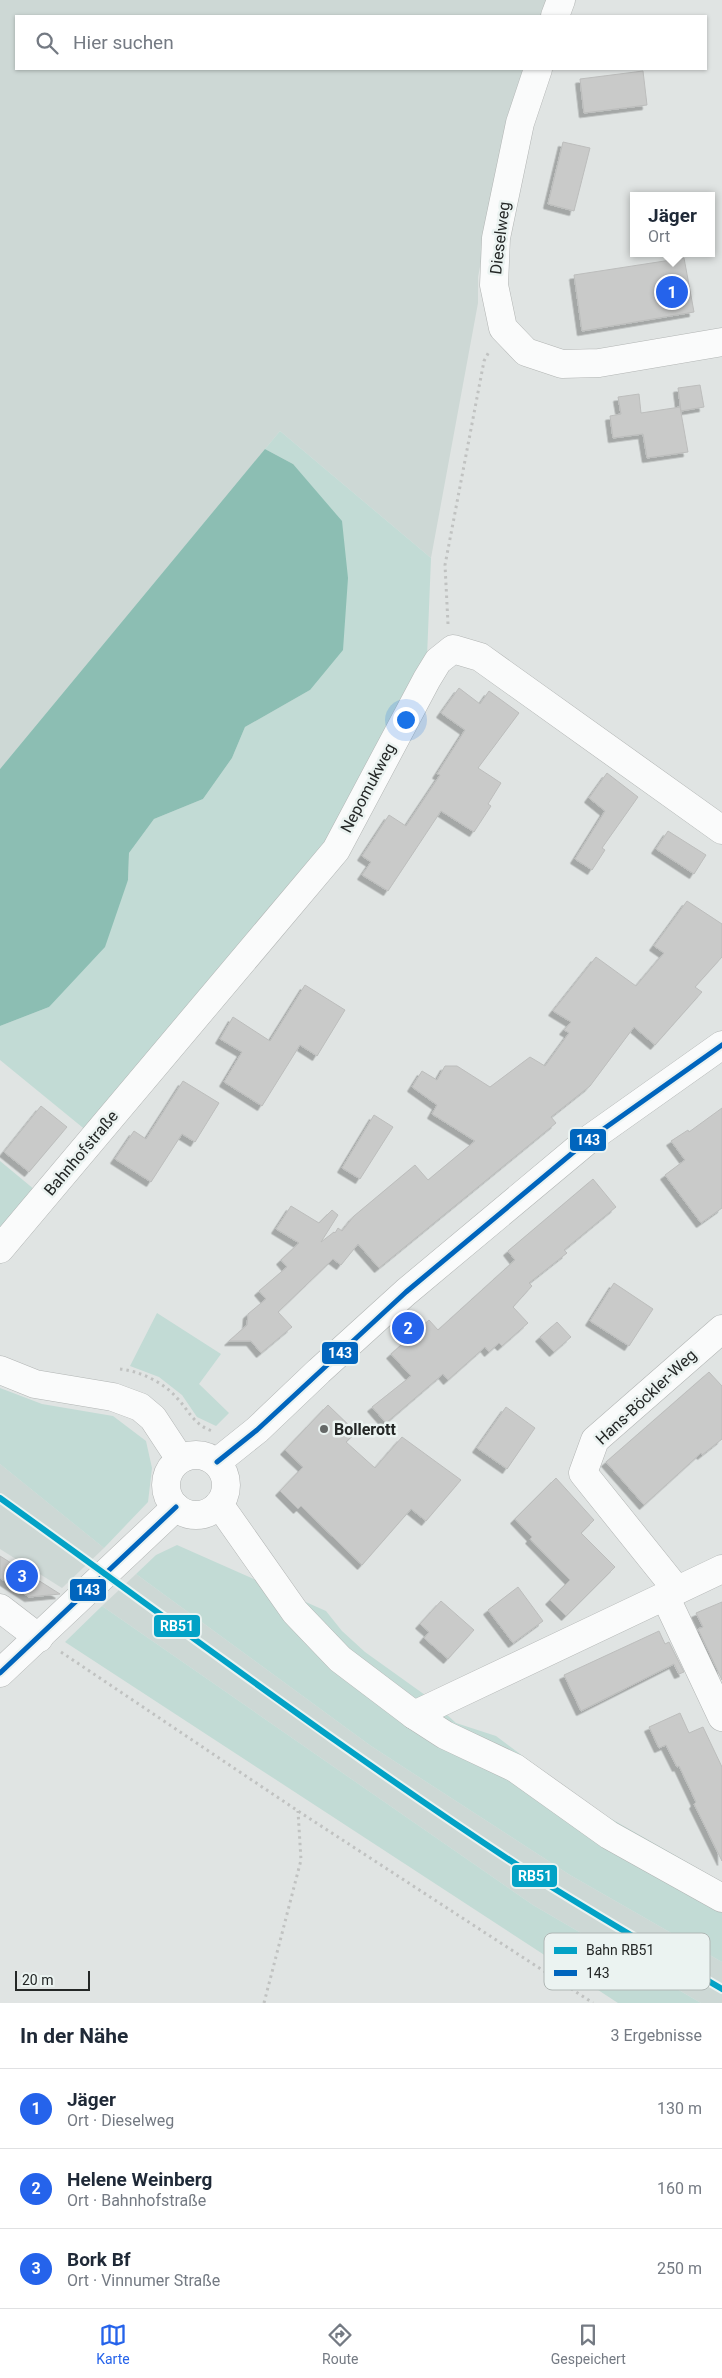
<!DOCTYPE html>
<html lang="de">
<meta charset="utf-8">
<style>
:root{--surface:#fff;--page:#f2f2f3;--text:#1f2937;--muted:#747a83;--line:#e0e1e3;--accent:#2563eb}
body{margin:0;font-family:Roboto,sans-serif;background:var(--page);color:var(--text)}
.scale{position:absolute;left:15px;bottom:12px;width:75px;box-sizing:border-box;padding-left:5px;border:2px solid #242726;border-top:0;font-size:14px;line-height:18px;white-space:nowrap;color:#242726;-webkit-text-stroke:4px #ebf3f1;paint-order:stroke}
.you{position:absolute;left:405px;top:719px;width:18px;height:18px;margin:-12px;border:4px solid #fff;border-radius:50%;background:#1a73e8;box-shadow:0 0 0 8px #1a73e833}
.badge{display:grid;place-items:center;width:32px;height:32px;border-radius:50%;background:var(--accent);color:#fff;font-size:16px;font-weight:700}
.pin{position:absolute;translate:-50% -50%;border:2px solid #fff;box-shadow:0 1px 5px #0006}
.popup{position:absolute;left:630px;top:192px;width:85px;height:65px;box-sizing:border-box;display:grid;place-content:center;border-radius:0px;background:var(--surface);filter:drop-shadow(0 1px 4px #0005);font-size:16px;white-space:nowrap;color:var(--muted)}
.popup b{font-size:19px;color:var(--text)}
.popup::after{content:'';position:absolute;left:50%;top:100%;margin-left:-10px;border:10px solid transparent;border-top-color:var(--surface)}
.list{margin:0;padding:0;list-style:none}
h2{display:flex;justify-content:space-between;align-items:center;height:65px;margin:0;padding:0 20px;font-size:21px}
h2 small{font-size:16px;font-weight:400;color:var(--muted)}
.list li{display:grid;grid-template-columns:32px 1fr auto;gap:15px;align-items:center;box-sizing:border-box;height:80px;padding:0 20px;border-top:1px solid var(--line)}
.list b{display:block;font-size:19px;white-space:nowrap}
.list p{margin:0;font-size:16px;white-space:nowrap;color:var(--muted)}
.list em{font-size:16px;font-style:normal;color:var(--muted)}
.icon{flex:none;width:28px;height:28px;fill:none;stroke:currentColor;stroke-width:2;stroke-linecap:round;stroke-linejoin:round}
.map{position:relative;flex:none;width:722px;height:2003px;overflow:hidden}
.search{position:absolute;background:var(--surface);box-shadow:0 1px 4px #0004;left:15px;right:15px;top:15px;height:55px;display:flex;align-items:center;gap:12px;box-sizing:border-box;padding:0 18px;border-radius:0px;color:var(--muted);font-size:19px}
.sheet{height:305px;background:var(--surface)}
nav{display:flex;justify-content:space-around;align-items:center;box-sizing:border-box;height:70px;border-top:1px solid var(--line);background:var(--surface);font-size:14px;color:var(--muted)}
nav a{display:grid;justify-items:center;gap:2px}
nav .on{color:var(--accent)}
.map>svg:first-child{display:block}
.built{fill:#cdd8d5}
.green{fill:#c2dbd5}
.water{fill:#8cbeb3}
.building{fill:#c9cac9;stroke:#bcbdbc;filter:url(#shadow)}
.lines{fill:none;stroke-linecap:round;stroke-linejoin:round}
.minor-casing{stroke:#b2b5b4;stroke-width:29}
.tertiary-casing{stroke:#b2b5b4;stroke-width:29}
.path{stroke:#c0c2c1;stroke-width:3;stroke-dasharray:2.5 4;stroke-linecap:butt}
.minor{stroke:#fafbfb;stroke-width:28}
.tertiary{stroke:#fafbfb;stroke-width:28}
.bus-1-casing{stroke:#ebf3f1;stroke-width:9}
.bus-1{stroke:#0065bd;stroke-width:5}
.rail-1-casing{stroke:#ebf3f1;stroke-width:10}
.rail-1{stroke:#02a2c6;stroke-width:6}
.poi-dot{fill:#666968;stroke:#ebf3f1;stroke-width:2}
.labels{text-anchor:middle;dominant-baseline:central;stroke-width:5;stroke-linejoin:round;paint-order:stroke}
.street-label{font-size:16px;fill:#242726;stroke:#ebf3f1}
.poi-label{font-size:16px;font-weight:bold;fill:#242726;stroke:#ebf3f1;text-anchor:start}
.key{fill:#ebf3f1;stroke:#afb6b4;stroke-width:1}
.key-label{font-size:14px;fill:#242726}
.line-badge{stroke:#ebf3f1;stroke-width:2}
.badge-label{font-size:14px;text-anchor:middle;font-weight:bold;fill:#fff}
</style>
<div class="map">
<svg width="722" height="2003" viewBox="0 0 722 2003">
<defs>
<filter id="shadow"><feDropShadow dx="-4.5" dy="4.5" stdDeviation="0" flood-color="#0004"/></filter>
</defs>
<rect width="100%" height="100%" fill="#e0e4e3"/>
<!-- built -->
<g class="built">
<polygon points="0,0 551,0 546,16 16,16 16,69 529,69 496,185 478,277 478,303 431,558 280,431 0,769"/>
<polygon points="0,1464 104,1548 62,1588 0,1549"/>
<polygon points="136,1574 371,1746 570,1875 722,1962 722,2003 701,2003 533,1905 102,1606"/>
</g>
<!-- green -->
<g class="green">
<polygon points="280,431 431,558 427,657 324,881 93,1136 0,1060 0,1026 49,1007 128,880 129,853 154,819 203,799 232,758 245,727 310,690 293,464 265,449"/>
<polygon points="0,1161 35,1190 0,1251"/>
<polygon points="157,1313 221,1354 199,1384 229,1413 216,1426 197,1417 182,1395 159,1377 130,1366"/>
<polygon points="0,1388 42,1404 113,1416 146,1441 152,1468 148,1502 104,1548 0,1464"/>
<polygon points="177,1545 326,1611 342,1631 365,1652 425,1695 456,1723 496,1736 594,1809 722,1882 722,1962 570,1875 371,1746 136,1574 156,1555"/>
<polygon points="102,1606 533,1905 701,2003 618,2003 65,1642"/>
</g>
<!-- water -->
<polygon class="water" points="265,449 293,464 342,521 348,578 343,650 310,690 245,727 232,758 203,799 154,819 129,853 128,880 105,947 49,1007 0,1026 0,769"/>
<!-- building -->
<g class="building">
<polygon points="643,71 647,105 584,113 580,79"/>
<polygon points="563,142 590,148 574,211 548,204"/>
<polygon points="684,258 694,312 582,331 574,275"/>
<polygon points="700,385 704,407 681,411 678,388"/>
<polygon points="639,394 641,413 680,407 688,452 647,458 643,434 613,438 610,416 621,414 618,397"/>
<polygon points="459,688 480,704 489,691 519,713 478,768 501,783 488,804 491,806 474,832 441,811 388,891 362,875 371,862 362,856 389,815 406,826 440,775 437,774 465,730 441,713"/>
<polygon points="607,773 638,797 602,848 605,850 592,870 575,859 605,811 589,798"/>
<polygon points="668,831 706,855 694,874 656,849"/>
<polygon points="687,901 722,924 722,957 695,987 702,992 655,1045 634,1027 590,1086 551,1117 556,1123 379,1268 358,1244 341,1265 333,1259 278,1312 292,1327 261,1353 251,1341 229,1341 247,1325 248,1314 266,1299 259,1291 287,1267 281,1260 299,1243 276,1229 291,1206 319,1223 332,1210 338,1215 321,1242 334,1232 335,1233 338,1228 342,1231 354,1216 415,1165 428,1180 475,1141 432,1114 437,1105 412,1087 422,1071 437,1080 445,1066 457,1066 490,1087 530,1057 545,1066 569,1033 564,1030 571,1022 553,1011 596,957 636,986 664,953 654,946"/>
<polygon points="305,985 345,1010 317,1056 300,1045 262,1106 224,1082 242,1052 220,1039 233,1017 270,1041"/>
<polygon points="183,1081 219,1103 195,1142 182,1134 151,1182 115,1159 134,1131 146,1139"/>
<polygon points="41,1106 67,1127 29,1172 4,1152"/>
<polygon points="722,1108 722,1208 701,1223 665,1175 685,1160 671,1141 688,1130 689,1132"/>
<polygon points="374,1115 393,1127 360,1179 342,1168"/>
<polygon points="593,1179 616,1207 564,1250 567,1253 529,1283 532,1286 513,1307 528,1323 502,1346 499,1343 489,1352 485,1347 448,1380 443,1374 386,1423 372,1407 411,1376 391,1354 429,1320 438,1330 515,1260 508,1251"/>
<polygon points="614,1283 653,1309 629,1346 590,1321"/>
<polygon points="557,1322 571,1337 554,1352 540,1337"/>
<polygon points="709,1372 722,1386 722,1439 702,1455 701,1453 644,1505 606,1462"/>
<polygon points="328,1405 356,1432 346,1442 375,1468 402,1437 461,1480 426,1521 411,1509 362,1565 301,1506 298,1509 280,1491 303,1467 285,1450"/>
<polygon points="506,1407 535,1428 507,1469 477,1448"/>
<polygon points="556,1478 594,1520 581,1533 615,1567 566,1616 550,1600 570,1580 530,1539 532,1537 515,1519"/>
<polygon points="0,1556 60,1594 29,1597 0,1578"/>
<polygon points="518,1587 543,1621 513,1643 488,1610"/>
<polygon points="441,1601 474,1630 448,1659 424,1638 429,1632 420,1624"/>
<polygon points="722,1602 722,1680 698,1629 703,1627 696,1613"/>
<polygon points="659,1631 665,1644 669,1642 684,1672 679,1674 674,1664 581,1711 564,1675"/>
<polygon points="680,1713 689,1733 703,1727 722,1767 722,1861 694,1804 696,1802 679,1766 677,1767 666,1745 659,1748 649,1727"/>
</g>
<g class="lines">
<!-- minor casing -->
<g class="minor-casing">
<g id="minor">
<polyline points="555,16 561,0"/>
<polyline points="538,69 520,123 496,238 494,285 503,328 526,352 562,364 599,363 722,342"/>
<polyline points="0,1249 336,850 427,679 438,661 453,649 480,657 722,830"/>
<polyline points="217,1462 257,1430 319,1371 406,1292 588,1140 722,1045"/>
<polyline points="219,1504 295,1612 340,1659 414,1715 445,1735 515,1768 609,1835 722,1898"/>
<polyline points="677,1590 583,1473 595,1440 722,1329"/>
<polyline points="665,1596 722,1717"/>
<polyline points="0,1608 39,1638"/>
<polyline points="414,1715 722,1569"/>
</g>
</g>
<!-- tertiary casing -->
<g class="tertiary-casing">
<g id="tertiary">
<polyline points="0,1370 35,1384 113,1397 140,1407 153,1418 180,1459"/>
<circle cx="196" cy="1485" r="30"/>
<polyline points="0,1673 176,1507"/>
</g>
</g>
<!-- path -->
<g class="path">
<polyline points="448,624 445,565 484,361 490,350"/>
<path d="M120,1369C139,1371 163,1382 176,1397C189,1410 194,1426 213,1431"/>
<polyline points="61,1652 298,1811 593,2003"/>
<polyline points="264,2003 301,1860 298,1811"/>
</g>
<!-- minor -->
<use href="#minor" class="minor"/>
<!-- tertiary -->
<use href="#tertiary" class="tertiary"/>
<!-- bus-1 casing -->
<g class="bus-1-casing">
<g id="bus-1">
<polyline points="217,1462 257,1430 406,1292 588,1140 722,1045"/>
<polyline points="0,1673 176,1507"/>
</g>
</g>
<!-- bus-1 -->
<use href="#bus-1" class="bus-1"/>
<!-- rail-1 casing -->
<g class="rail-1-casing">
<path id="rail-1" d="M0,1498C177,1625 351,1757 534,1876C596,1915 659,1952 722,1989"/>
</g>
<!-- rail-1 -->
<use href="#rail-1" class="rail-1"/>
</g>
<!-- markers -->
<circle class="poi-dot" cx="324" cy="1429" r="5"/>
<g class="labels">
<!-- street labels -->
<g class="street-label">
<text transform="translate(500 238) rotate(-83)">Dieselweg</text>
<text transform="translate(368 788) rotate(-62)">Nepomukweg</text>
<text transform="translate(81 1153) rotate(-50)">Bahnhofstraße</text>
<text transform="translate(646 1397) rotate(-43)">Hans-Böckler-Weg</text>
</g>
<!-- poi labels -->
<g class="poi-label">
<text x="334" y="1429">Bollerott</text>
</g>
</g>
<!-- legend -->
<rect x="544" y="1933" width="166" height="57" rx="8" class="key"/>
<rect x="554" y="1947" width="23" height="7" fill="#02a2c6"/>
<rect x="554" y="1970" width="23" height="6" fill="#0065bd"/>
<g class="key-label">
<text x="586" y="1955">Bahn RB51</text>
<text x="586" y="1978">143</text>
</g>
<g class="line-badge">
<rect x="569" y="1128" width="38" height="24" rx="5" fill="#0065bd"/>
<rect x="321" y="1341" width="38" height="24" rx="5" fill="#0065bd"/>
<rect x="69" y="1578" width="38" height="24" rx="5" fill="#0065bd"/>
<rect x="153" y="1614" width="48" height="24" rx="5" fill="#02a2c6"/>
<rect x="511" y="1864" width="47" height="24" rx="5" fill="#02a2c6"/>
</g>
<g class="badge-label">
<text x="588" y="1145">143</text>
<text x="340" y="1358">143</text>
<text x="88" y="1595">143</text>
<text x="177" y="1631">RB51</text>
<text x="535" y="1881">RB51</text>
</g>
</svg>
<div class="scale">20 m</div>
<div class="you"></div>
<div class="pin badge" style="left:672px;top:292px">1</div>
<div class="popup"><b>Jäger</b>Ort</div>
<div class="pin badge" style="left:408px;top:1328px">2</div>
<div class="pin badge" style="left:22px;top:1576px">3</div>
<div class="search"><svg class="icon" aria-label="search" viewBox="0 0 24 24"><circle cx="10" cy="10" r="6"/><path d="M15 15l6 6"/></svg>Hier suchen</div>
</div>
<section class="sheet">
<h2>In der Nähe<small>3 Ergebnisse</small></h2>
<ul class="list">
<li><span class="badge">1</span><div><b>Jäger</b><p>Ort · Dieselweg</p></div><em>130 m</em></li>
<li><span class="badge">2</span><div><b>Helene Weinberg</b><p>Ort · Bahnhofstraße</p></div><em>160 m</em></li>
<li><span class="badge">3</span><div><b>Bork Bf</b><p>Ort · Vinnumer Straße</p></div><em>250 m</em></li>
</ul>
</section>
<nav>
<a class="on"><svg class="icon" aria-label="map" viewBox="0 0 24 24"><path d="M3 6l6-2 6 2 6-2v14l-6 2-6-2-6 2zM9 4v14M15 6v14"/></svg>Karte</a>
<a><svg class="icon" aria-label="directions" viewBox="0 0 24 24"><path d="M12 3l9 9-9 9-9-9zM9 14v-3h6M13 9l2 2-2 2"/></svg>Route</a>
<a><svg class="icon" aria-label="saved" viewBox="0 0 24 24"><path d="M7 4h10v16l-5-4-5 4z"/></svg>Gespeichert</a>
</nav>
